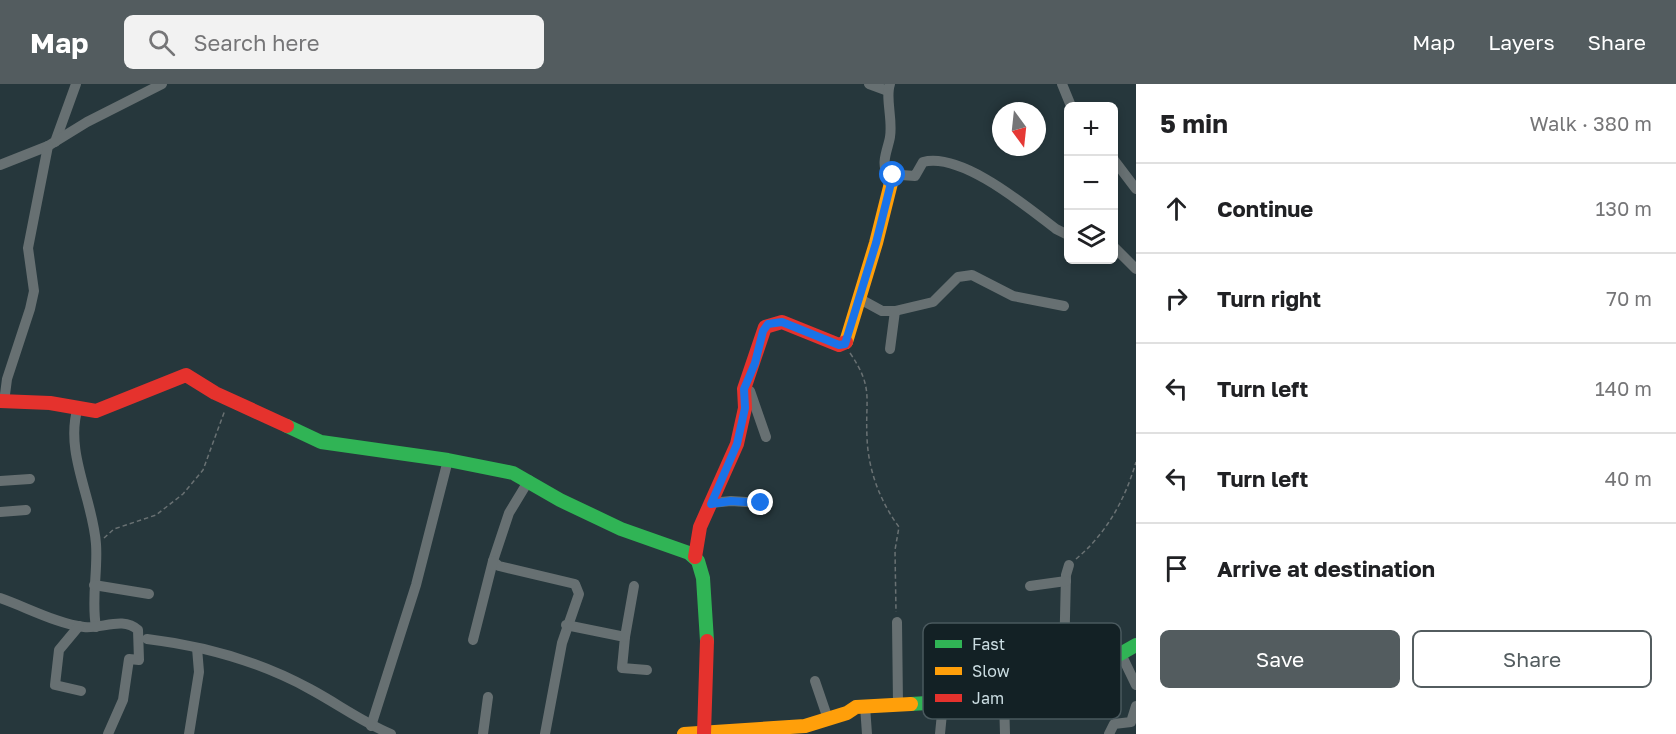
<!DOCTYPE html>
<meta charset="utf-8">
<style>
:root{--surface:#fff;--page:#f2f2f2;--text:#202124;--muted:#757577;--line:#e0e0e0;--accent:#535c5f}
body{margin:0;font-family:"Golos Text",sans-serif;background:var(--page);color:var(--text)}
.controls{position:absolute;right:18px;top:18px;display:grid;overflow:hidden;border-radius:9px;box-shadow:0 3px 9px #0003}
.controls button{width:54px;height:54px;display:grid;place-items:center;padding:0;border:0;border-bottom:2px solid var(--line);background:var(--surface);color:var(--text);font:30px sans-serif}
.compass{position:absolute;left:992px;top:18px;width:54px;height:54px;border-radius:50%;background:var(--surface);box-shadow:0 3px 9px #0003;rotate:165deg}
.stop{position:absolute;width:18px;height:18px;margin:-14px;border:4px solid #1a73e8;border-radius:50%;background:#fff}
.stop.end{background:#1a73e8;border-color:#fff;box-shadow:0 2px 6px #0008}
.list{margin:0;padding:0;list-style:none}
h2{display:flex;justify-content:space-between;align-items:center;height:78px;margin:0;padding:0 24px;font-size:26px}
h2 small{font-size:20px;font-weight:400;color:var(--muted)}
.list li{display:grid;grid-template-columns:39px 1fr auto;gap:18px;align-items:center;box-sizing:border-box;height:90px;padding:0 24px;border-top:2px solid var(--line)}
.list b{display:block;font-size:22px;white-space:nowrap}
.list em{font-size:20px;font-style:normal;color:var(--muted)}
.actions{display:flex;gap:12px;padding:18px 24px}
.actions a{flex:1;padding:14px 0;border:2px solid var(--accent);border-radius:9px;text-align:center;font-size:21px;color:var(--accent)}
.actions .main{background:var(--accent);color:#fff}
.icon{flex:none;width:33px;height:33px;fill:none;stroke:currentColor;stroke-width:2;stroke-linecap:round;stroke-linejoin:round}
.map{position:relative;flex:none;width:1136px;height:650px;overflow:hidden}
header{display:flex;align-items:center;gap:36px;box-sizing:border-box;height:84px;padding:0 30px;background:var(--accent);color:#fff}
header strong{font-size:28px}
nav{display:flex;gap:33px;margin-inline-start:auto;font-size:21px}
.search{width:420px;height:54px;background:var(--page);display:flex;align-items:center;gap:15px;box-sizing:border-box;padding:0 21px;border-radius:9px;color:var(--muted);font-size:22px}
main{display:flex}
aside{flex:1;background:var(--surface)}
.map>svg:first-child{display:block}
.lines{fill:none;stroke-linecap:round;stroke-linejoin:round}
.path{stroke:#697173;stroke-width:1.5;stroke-dasharray:4.5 3;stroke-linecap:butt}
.street{stroke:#677072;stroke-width:10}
.fast{stroke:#30b455;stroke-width:14}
.slow{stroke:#ff9f0a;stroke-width:14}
.jam{stroke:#e5322d;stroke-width:14}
.route{stroke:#1a73e8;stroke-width:8}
.key{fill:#132125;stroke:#4a595e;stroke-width:1.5}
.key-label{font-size:16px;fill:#cbdde2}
</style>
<header>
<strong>Map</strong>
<div class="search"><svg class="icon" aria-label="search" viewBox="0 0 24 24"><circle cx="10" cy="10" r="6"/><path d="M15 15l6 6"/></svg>Search here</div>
<nav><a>Map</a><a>Layers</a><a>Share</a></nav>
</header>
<main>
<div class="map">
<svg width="1136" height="650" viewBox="0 0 1136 650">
<rect width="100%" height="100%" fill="#26373c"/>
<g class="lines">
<!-- path -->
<g class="path">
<path d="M850,269C874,304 865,314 867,353C868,386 880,417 899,443L895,466L896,528"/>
<polyline points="104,454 114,445 156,431 183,410 203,386 225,326"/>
<path d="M1076,475C1106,450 1125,416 1136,378"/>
</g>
<!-- street -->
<g class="street">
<polyline points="869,0 888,7"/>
<path d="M890,0C885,14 893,35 890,53C888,65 880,80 888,90L915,92L923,78C962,68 1027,123 1056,145L1068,151"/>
<polyline points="1062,0 1071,22"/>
<polyline points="55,58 76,0"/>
<polyline points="1114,76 1136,105"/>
<polyline points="0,81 48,62 87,38 162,0"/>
<polyline points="1114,163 1136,185"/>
<polyline points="860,215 882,227 895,227 933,218 958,193 972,191 1013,212 1064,222"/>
<polyline points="890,265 895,227"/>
<polyline points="744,305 750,307 766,353"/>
<polyline points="4,318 7,295 30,225 34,207 28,164 48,62"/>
<path d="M78,323C64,368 93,415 96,460C98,488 91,515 96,543"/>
<polyline points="529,396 509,429 493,477 499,482 575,500 579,510 562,559 545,650"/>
<polyline points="0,397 30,395"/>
<polyline points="711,419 731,417 761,419"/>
<polyline points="0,428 26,426"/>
<polyline points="1069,481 1066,491 1064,575 1069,599"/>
<polyline points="94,501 149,510"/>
<polyline points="1030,502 1066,497"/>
<path d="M0,514C26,523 58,540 84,543C102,545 123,532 138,546L139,576L129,575L123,616L108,650"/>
<polyline points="897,538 898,620"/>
<polyline points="566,541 625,553 622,584 647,586"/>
<polyline points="79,542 59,566 55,601 81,607"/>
<polyline points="625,553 634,502"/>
<path d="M147,555C205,562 259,577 310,605C338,620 362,638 391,650"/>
<polyline points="473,556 493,477"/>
<polyline points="1121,570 1136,601"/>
<polyline points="815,597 828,635"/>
<polyline points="1004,615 1005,650"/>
<polyline points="953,619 961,571"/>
<polyline points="865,622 867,650"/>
<polyline points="371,642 416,501 448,376"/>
<polyline points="189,650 199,588 197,564"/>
<polyline points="483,650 488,613"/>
<polyline points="940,650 943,619"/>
<polyline points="1109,650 1114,640 1131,638 1136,622"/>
</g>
<!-- fast -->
<g class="fast">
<polyline points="287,342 321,358 448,376 513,389 560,416 621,445 689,469 698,477 703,494 707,557"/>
<polyline points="911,620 1036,612 1069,599 1136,561"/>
</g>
<!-- slow -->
<g class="slow">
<polyline points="846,258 876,159 893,91"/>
<polyline points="684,650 805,642 847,629 856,623 911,620"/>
</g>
<!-- jam -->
<g class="jam">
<polyline points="0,317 50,319 96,327 186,291 215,309 287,342"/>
<polyline points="695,473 700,443 737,360 745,324 744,305 765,243 782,238 839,261 846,258"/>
<polyline points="704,649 707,557"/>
</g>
</g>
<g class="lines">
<!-- route -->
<polyline class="route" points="761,419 731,417 711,420 737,360 745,324 744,305 755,279 763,247 768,240 782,238 839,261 845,260 876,159 893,91"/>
</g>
<!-- legend -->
<rect x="923" y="539" width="198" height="96" rx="9" class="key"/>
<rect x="935" y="556" width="27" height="8" fill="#30b455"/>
<rect x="935" y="583" width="27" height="8" fill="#ff9f0a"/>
<rect x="935" y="610" width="27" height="8" fill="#e5322d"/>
<g class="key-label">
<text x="972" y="566">Fast</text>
<text x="972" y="593">Slow</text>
<text x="972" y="620">Jam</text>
</g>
</svg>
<div class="controls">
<button>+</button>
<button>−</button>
<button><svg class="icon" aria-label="layers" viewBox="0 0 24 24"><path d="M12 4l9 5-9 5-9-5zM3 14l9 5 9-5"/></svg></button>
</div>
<svg class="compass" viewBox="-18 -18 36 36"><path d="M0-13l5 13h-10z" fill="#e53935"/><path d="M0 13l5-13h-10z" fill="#757577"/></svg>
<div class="stop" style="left:893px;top:91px"></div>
<div class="stop end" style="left:761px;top:419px"></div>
</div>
<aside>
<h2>5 min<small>Walk · 380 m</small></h2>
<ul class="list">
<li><svg class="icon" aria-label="ahead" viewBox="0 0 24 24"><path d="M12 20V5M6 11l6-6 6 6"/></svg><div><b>Continue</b></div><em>130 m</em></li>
<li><svg class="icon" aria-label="right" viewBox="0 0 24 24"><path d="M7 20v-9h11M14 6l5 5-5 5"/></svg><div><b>Turn right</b></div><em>70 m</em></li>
<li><svg class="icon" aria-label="left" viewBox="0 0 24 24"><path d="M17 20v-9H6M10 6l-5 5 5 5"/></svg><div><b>Turn left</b></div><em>140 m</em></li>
<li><svg class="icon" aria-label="left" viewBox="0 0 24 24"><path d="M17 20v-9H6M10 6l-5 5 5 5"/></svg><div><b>Turn left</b></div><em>40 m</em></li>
<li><svg class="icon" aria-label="arrive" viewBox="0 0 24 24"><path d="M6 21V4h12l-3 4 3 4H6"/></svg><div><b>Arrive at destination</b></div></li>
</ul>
<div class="actions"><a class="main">Save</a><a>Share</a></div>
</aside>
</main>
